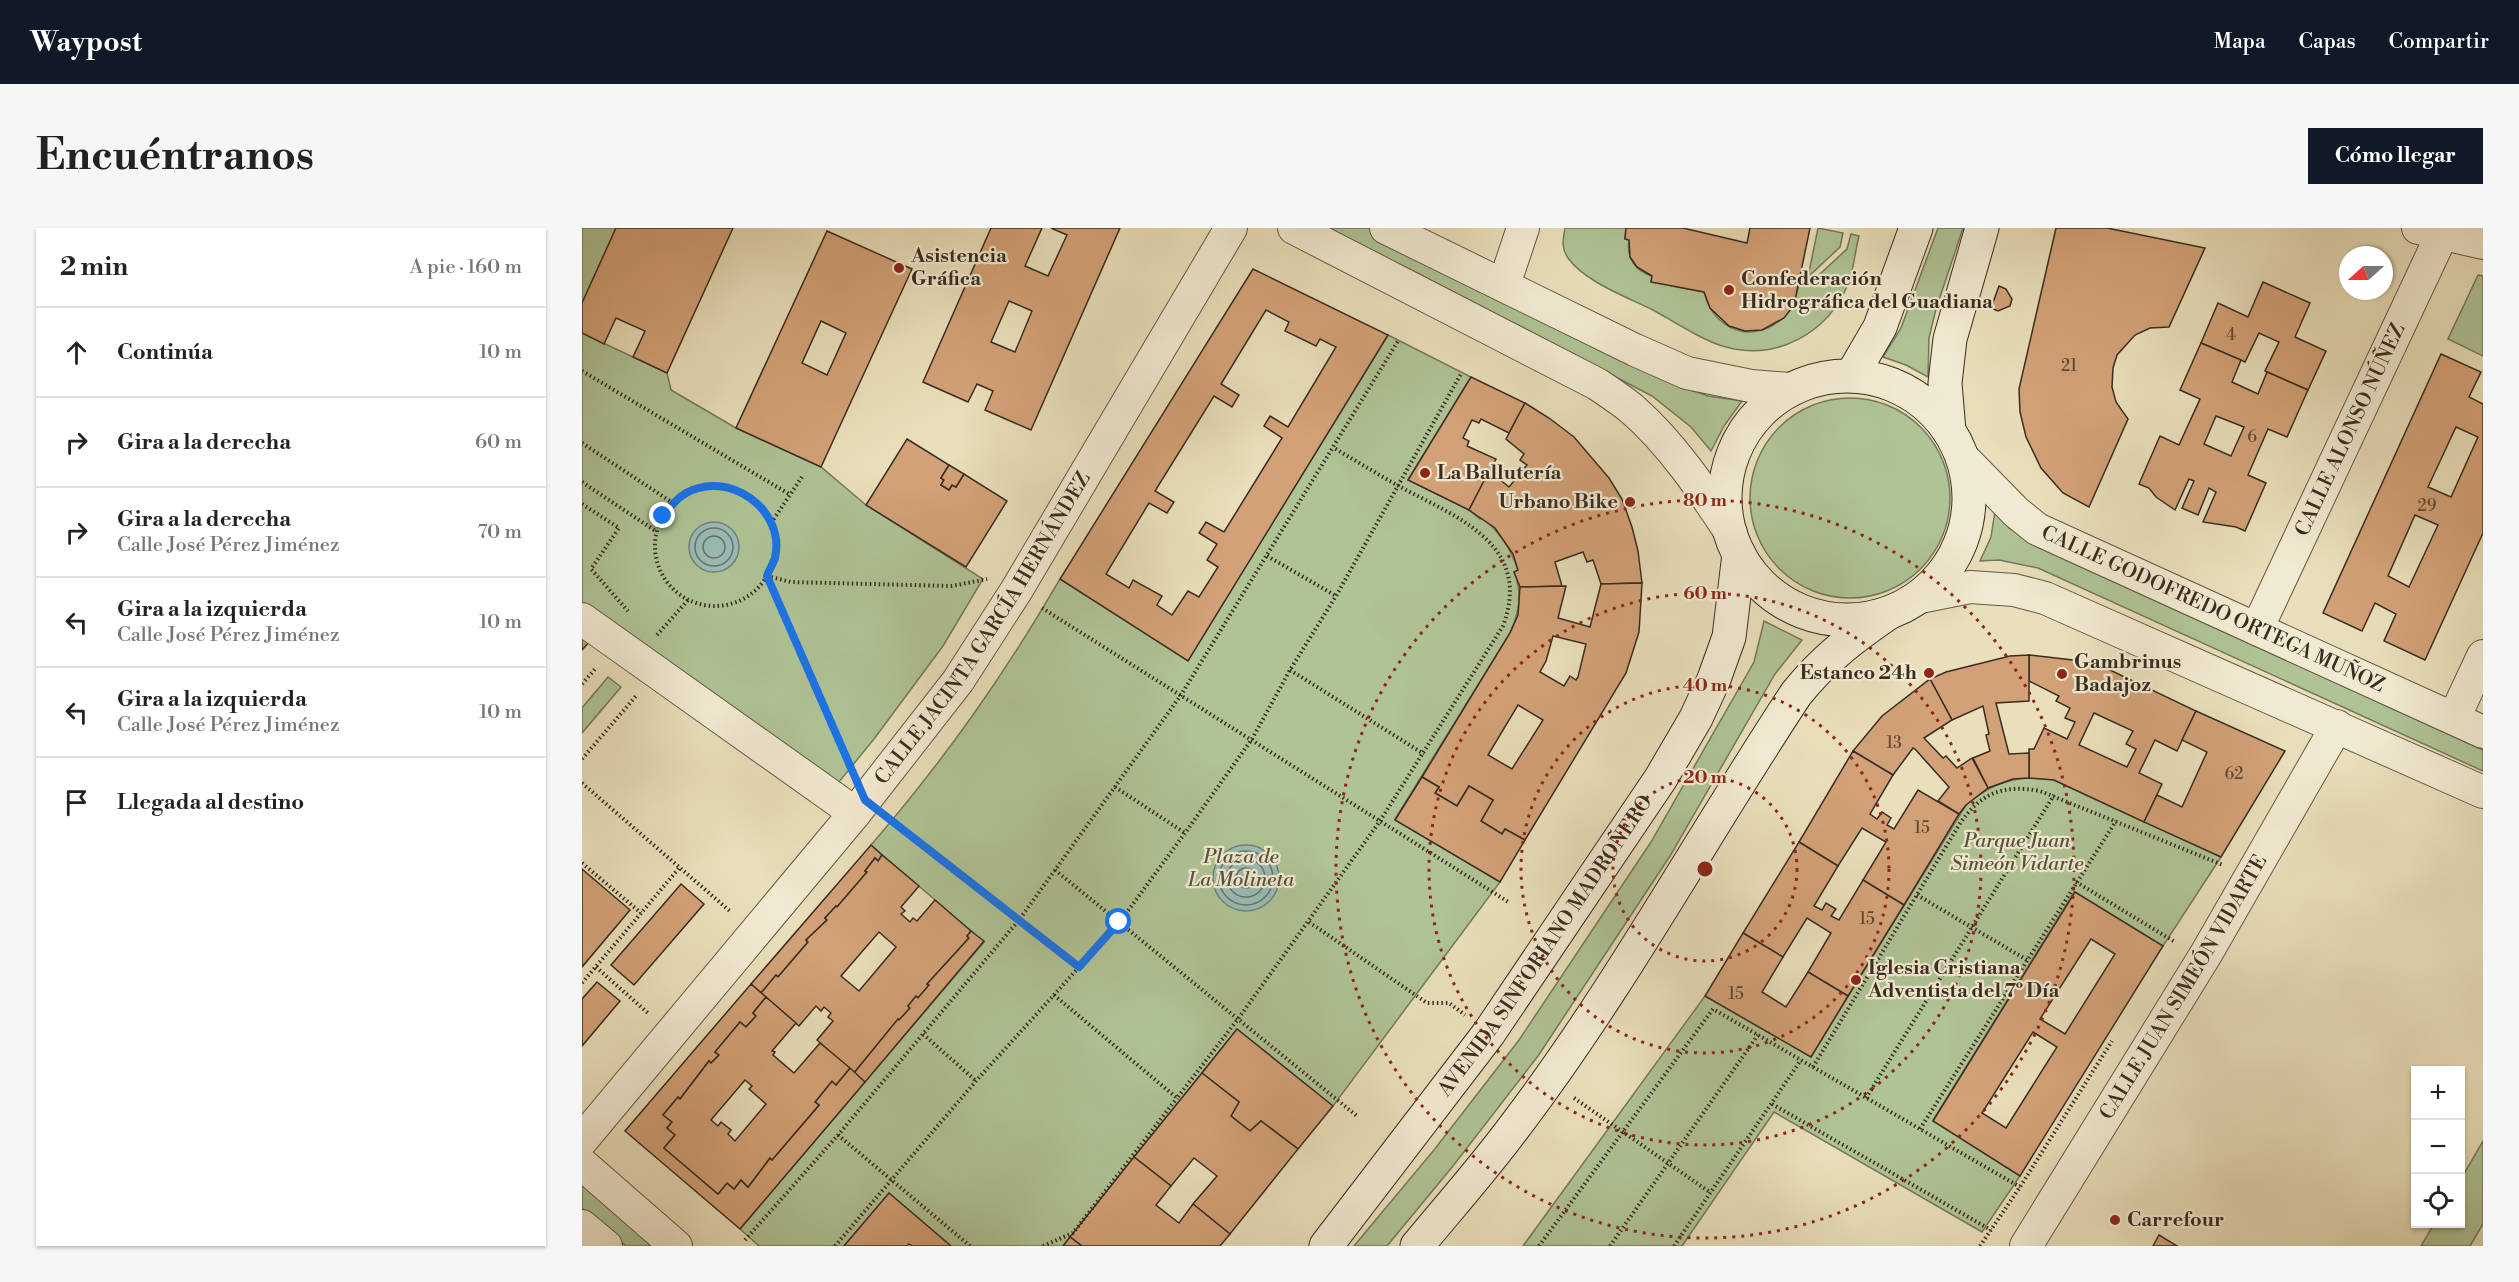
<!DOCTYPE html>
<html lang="es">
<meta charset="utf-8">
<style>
:root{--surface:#fff;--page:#f6f6f6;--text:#222;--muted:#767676;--line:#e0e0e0;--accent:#111827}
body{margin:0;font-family:"Libre Bodoni",serif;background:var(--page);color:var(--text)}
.controls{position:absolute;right:18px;bottom:18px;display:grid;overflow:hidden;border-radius:0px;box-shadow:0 2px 4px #0004}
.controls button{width:54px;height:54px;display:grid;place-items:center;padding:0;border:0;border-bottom:2px solid var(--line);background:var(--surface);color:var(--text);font:30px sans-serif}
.compass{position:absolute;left:1757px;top:18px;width:54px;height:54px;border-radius:50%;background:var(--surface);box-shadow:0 2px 4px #0004;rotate:249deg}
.stop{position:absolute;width:18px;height:18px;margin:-14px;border:4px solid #1a73e8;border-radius:50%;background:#fff}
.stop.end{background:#1a73e8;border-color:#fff;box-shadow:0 2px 6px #0008}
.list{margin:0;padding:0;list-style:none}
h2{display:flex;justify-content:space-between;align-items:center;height:78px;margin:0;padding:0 24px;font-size:26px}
h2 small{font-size:20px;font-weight:400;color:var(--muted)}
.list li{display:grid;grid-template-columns:39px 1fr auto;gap:18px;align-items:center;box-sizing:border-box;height:90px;padding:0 24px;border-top:2px solid var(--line)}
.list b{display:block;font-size:22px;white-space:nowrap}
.list p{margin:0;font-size:20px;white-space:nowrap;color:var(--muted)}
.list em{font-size:20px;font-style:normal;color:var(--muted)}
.icon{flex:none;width:33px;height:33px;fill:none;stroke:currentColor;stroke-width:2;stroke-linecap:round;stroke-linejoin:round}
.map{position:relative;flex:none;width:1901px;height:1018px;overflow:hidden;border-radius:0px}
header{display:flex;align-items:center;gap:36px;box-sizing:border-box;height:84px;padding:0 30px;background:var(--accent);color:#fff}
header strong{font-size:28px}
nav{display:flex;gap:33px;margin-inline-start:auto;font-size:21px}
.intro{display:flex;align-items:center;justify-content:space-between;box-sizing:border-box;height:144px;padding:0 36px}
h1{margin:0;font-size:42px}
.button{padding:15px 27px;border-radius:0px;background:var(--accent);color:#fff;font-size:21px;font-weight:700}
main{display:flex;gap:36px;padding:0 36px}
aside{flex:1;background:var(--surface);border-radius:0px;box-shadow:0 2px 4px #0004}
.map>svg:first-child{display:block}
.green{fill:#afc395;stroke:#74785b;stroke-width:1.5}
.water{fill:#99bcb6;stroke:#73827a;stroke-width:1.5}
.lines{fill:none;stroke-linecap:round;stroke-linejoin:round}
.shore{stroke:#69746c;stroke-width:1.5}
.building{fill:#d2a177;stroke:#392c21;stroke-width:1.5;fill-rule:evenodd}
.street-casing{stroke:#655947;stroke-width:34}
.secondary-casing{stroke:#392c21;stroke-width:35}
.path{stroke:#392c21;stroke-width:4;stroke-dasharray:1.5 3;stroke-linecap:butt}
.street{stroke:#f1ead2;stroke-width:32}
.secondary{stroke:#f1ead2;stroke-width:33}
.route{stroke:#1a73e8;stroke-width:8}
.ring{fill:none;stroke:#8f2418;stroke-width:3;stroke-dasharray:3 6}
.poi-dot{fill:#8f2418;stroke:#f1ead2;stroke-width:2}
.labels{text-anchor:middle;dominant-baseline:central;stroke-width:4.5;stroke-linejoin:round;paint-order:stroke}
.number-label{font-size:16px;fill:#5f4936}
.poi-label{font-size:20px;font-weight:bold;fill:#392c21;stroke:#f1ead2;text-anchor:start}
.street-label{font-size:20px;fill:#392c21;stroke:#f1ead2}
.park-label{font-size:20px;font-style:italic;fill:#56523e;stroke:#f1ead2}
.centre{fill:#8f2418;stroke:#f1ead2;stroke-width:3}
.ring-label{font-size:18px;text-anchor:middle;font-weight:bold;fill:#8f2418;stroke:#f1ead2;stroke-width:4.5;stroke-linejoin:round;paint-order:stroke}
</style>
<header>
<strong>Waypost</strong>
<nav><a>Mapa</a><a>Capas</a><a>Compartir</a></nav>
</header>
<div class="intro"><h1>Encuéntranos</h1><a class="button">Cómo llegar</a></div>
<main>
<aside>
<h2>2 min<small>A pie · 160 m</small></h2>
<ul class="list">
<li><svg class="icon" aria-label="ahead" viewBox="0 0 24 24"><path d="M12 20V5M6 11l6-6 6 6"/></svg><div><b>Continúa</b></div><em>10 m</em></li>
<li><svg class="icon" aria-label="right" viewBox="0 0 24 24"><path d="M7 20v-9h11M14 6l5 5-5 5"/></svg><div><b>Gira a la derecha</b></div><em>60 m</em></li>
<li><svg class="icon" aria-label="right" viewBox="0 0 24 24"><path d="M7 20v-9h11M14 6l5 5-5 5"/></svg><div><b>Gira a la derecha</b><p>Calle José Pérez Jiménez</p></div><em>70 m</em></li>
<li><svg class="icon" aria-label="left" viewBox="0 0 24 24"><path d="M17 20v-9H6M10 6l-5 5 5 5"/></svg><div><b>Gira a la izquierda</b><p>Calle José Pérez Jiménez</p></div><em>10 m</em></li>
<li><svg class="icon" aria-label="left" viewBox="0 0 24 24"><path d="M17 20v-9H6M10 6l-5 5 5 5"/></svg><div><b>Gira a la izquierda</b><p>Calle José Pérez Jiménez</p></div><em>10 m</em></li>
<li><svg class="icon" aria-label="arrive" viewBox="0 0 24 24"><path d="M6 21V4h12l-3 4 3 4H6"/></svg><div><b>Llegada al destino</b></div></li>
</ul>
</aside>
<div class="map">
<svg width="1901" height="1018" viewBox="0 0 1901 1018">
<rect width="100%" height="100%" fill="#e9dfba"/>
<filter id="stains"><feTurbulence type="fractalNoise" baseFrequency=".00333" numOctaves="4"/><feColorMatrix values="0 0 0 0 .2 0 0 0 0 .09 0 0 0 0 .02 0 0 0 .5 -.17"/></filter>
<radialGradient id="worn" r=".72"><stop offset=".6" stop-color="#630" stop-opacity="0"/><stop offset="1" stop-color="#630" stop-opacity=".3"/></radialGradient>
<!-- green -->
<g class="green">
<polygon points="0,0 34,0 0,75"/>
<polygon points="742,0 787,0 843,27 1079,151 1126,168 1160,173 1142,198 1129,223 1109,199 1070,168 833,44"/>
<path d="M983,0H1044L1043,10L1047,12C1044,29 1053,43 1070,48L1069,54L1122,64C1137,121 1206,116 1217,56L1225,58L1265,21L1269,6L1277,8C1273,23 1272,41 1266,56C1246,105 1195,133 1144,119C1123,114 1091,93 1071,82C1045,69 1003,54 986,30C979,20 981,12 983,0Z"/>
<polygon points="1236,0 1261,5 1258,19 1226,49"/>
<polygon points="1356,0 1381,0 1354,81 1347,110 1346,149 1324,137 1301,129 1319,100"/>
<polygon points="1896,47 1901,48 1901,128 1866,111"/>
<polygon points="0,105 85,145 89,162 154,200 239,239 284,277 401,351 361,418 292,511 239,576 0,405"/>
<path d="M806,107L889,149L826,252L887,282L898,291L900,290C918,304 929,321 936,342L932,344C941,367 937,384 928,405L813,591L918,654L751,878L655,801L481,1018H369L307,965L262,1018H177L158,1001L402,714L289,617C363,531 421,449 478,351L606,432Z"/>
<circle cx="1268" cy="270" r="100"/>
<polygon points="1413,283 1427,300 1458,320 1901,522 1901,543 1456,340 1417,332 1398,333 1409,309"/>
<polygon points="1182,393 1220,412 1193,446 1088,628 956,828 871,938 805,1018 772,1018 852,922 937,812 1069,614 1172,434"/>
<polygon points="26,449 39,459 0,505 0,480"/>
<path d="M1452,549L1472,552L1639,629L1581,718L1492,664L1351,892L1438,948L1400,1004L1192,884L1100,1018H941L1123,768L1229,829L1384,577C1404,559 1425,551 1452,549Z"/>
<polygon points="1901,913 1901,996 1888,1018 1839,1018 1852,996 1878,996 1879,951"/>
<polygon points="0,953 75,1018 44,1018 0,980"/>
</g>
<!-- water -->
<g class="water">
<circle cx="132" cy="319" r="25"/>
<circle cx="664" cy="650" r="33"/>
</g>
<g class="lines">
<!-- shore -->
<g class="shore">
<circle cx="132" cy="319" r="19"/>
<circle cx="132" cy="319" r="11"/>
<circle cx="664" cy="650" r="27"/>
<circle cx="664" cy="650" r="19"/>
<circle cx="664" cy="650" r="10"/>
</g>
</g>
<!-- building -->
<g class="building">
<polygon points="34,0 151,0 85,145 51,129 63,103 34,90 22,116 0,105 0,75"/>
<path d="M409,0H460L443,38L466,48L485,7L469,0H538L449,202L403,182L411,163L395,156L386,174L341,154ZM427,73L450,83L433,124L409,114Z"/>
<polygon points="1044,0 1101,0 1165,15 1168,0 1228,0 1212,77 1202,90 1180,102 1163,103 1147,98 1128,80 1122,64 1069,54 1070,48 1055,39 1048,29 1047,12 1043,11"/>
<polygon points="1474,0 1525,0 1623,20 1587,99 1568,100 1553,107 1535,127 1531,140 1530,159 1534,174 1546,191 1507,279 1481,265 1459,240 1444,209 1438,184 1437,161"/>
<path d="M245,3L330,41L239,239L154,200ZM239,93L264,105L245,147L220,135Z"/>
<path d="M671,41L806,107L606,433L478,351ZM684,82L707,94L703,103L734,118L738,111L754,119L706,199L688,188L682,198L700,210L642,304L624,294L617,305L635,316L625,332L636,339L617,369L606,363L590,387L575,377L580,368L551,352L547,360L524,346L567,275L585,285L592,274L573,263L632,168L650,179L657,167L639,156Z"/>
<polygon points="1681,54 1728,75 1713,109 1744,123 1726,162 1683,143 1697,114 1677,105 1663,134 1619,115 1636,75 1666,89"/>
<polygon points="1417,58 1424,61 1430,71 1428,78 1416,83 1409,80"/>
<path d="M1619,115L1659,132L1650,154L1676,166L1685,144L1726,162L1705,209L1686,201L1666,247L1684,255L1663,303L1654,299L1621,294L1634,264L1627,260L1616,287L1600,280L1612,253L1607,251L1593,282L1574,269L1567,260L1557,256L1578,208L1597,217L1618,171L1598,162ZM1634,188L1662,199L1649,228L1622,216Z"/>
<path d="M1859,126L1899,144L1887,169L1901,176V305L1843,432L1802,413L1814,386L1793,375L1780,403L1741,385ZM1874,199L1896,209L1869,269L1846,259ZM1833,287L1856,297L1827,359L1806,348Z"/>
<polygon points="889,149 943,175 927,205 899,191 897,195 890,192 881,210 887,213 885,218 914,231 887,282 826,252"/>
<polygon points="943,175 967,190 992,209 1027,250 1040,271 1050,299 1056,323 1060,355 1019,356 1011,332 1005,334 1001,324 973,334 980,358 938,359 932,344 936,342 931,326 913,300 887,282 907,243 927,259 945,237 938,232 942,226 924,211"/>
<polygon points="325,211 367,237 359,250 362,252 359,257 367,262 370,257 374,259 382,246 425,273 384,339 284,277"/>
<polygon points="367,237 382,246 374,259 370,257 367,262 359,257 362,252 359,250"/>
<path d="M1060,355L1057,404L1044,445L943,612L923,601L920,606L899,593L911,572L887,558L875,578L853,565L857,559L840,549L928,405L936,387L938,359L984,358L976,390L1008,399L1019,356ZM971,408L1004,416L996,449L994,452L988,448L982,458L958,444L964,433ZM936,477L961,492L930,541L906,527Z"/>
<polygon points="0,405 9,412 0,422"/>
<path d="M1447,427L1491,432L1526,441L1614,483L1595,523L1573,512L1557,545L1580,556L1562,594L1472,552L1447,550V521H1452L1462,500L1485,511L1493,494L1483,490L1488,480L1474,473L1477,468L1447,453ZM1512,485L1551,503L1544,516L1554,521L1545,539L1497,517Z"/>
<polygon points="1447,427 1447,473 1414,475 1427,526 1447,525 1447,550 1431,551 1406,560 1391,530 1408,523 1404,507 1407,506 1401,478 1370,492 1348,451 1364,444 1428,428"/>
<polygon points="1348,451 1370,492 1342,510 1361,530 1364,528 1375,540 1390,530 1406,560 1384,577 1377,586 1356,573 1367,559 1333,521 1331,520 1311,547 1271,523 1300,488"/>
<polygon points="1614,483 1703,523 1639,629 1562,594 1575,567 1600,579 1625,524 1600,512"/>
<polygon points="1271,523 1311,547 1288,586 1295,591 1300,584 1309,590 1305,597 1312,601 1336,562 1377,586 1322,677 1281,652 1304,614 1280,600 1256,638 1217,614"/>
<polygon points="840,549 857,559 853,565 875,578 887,558 911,572 899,593 920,606 923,601 943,612 918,654 813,592"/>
<polygon points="1217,614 1256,638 1232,678 1240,682 1244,675 1254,681 1249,688 1257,692 1281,652 1322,677 1266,768 1226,744 1249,705 1225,690 1201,729 1161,705"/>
<polygon points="289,617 300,627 296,633 293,630 283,643 285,644 255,679 254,678 243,690 245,692 224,712 226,714 196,749 194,747 179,765 169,756"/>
<path d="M300,627L337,658L319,679L323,683L319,686L328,694L331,690L335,693L353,672L389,703L385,708L387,710L345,756L347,757L336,770L334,768L326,778L328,780L317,792L316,791L272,845L235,812L251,793L246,789L249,785L242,779L239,783L234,778L217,798L179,765L194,747L196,749L226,714L224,712L245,692L243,690L254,678L255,679L285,644L283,643L293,630L296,633ZM297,704L314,719L277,763L259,748Z"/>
<polygon points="0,641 48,682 0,739"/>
<polygon points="99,656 122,676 52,757 29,737"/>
<path d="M1493,664L1581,718L1438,948L1351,893ZM1509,711L1533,726L1483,806L1458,791ZM1451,804L1475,819L1424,900L1400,885Z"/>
<polygon points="389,703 402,713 283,854 272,845 316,791 317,792 328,780 326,778 334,768 336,770 347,757 345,756 387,710 385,708"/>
<polygon points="1161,705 1201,729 1180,764 1204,779 1226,744 1266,768 1229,829 1123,768"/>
<polygon points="15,754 38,773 0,818 0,771"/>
<polygon points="169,756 184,769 171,785 174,788 164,799 158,794 133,824 137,827 129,835 127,833 98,871 96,869 81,887 90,894 85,900 93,907 82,920 136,966 145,955 152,961 159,952 166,959 188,930 190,932 237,877 233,874 250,853 254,857 268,840 283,854 158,1001 43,903"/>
<path d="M184,769L214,795L190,823L193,824L191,827L212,845L238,815L268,840L254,857L250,853L233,874L237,877L190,932L188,930L166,959L159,952L152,961L145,955L136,966L82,920L93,907L85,900L90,894L81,887L96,869L98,871L127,833L129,835L137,827L133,824L158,794L164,799L174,788L171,785ZM163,852L170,858L167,861L184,876L153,913L146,906L149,902L139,894L136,898L129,892Z"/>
<polygon points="655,801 751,878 716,921 679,893 668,903 649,888 657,874 620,845"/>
<polygon points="620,845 657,874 649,888 668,903 679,893 716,921 648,1006 611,976 635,948 612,930 589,958 552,929"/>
<polygon points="552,929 589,958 574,977 597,995 611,976 648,1006 638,1018 500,1018 488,1009"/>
<polygon points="307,965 369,1018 330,1018 327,1016 325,1018 262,1018"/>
<polygon points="1577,1007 1595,1018 1571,1018"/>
<polygon points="488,1009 500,1018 481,1018"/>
</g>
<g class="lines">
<!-- street casing -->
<g class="street-casing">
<g id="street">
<path d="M712,0L1015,156C1027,164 1039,172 1050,181C1090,216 1120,261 1149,305"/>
<polyline points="804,0 1053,122 1105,145 1169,158 1208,161"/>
<polyline points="1836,0 1901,15"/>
<polyline points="922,57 941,0"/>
<path id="s1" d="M1381,230L1434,284L1455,301L1901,504"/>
<polyline points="1338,369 1388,359 1432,362 1463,370 1901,564"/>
<polyline points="0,391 273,585"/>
<path id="s2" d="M1675,401L1863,0"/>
<polyline points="1872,490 1901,428"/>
<path id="s3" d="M0,912L273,585L376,453L434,363L649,0"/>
<polyline points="0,936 94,1018"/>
<polyline points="0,998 24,1018"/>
<path id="s4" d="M1444,1018L1624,726L1755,498"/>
</g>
</g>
<!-- secondary casing -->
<g class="secondary-casing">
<g id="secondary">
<polyline points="1270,147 1298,99 1334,0"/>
<circle cx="1265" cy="270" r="122"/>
<polyline points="1367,203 1363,155 1368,111 1400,0"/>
<path id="s5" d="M744,1018L907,805L1079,550L1114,490L1132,451L1147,409L1157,326"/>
<path d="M835,1018C868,978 902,940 933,898C1037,761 1119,610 1214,466C1241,432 1269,411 1305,386"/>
</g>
</g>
<!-- path -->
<g class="path">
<polyline points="0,143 207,266"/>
<polyline points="0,215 91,275"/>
<polyline points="0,254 75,304"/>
<circle cx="133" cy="318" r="60"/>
<polyline points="0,276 37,300 9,341 46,383"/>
<polyline points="189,295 220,249"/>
<polyline points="685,328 754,368"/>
<polyline points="185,348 209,354 370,358 405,351"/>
<polyline points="185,348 268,539"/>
<polyline points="460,380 928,675"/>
<polyline points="75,407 106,372"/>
<polyline points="708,442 842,526"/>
<polyline points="0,456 14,440"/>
<polyline points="0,531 54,468"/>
<polyline points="0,555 149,684"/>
<polyline points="533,559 603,605"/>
<polyline points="308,592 497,739"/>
<polyline points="0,635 59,685"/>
<polyline points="473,642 775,888"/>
<polyline points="1494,654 1593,714"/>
<polyline points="1335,667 1445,732"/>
<polyline points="727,694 845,775 867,775 883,787"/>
<polyline points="14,739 67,786"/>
<polyline points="0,755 98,639"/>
<path d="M472,767L595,870L656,791L798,593L921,398C950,320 882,292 824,262C800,249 776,234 752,220"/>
<polyline points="341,806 394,853"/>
<path d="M1231,839L1377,597C1398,565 1421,556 1458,563L1641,637"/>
<polyline points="992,870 1129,965"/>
<polyline points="1284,870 1472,567"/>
<polyline points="1190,876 1409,1002"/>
<polyline points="1338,901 1534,593"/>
<polyline points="256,907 388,1018"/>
<polyline points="163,1012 256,907 437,692 599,467 816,113"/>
<polyline points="253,1018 394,853 537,695 603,605 670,511 708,442 754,368 880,144"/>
<polyline points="461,1018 491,1005 595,870"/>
<polyline points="957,1018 1131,781 1438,959"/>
<polyline points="1028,1018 1176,807"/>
<polyline points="1092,1018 1219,832"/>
<polyline points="1398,1018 1438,959 1530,813"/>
</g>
<!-- street -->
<use href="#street" class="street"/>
<!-- secondary -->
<use href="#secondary" class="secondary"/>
</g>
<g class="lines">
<!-- route -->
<path class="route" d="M81,288C88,279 94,271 104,265C147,241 204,282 193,330C191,336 187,342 185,348L283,572L497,739L537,694"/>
</g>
<!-- distance rings -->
<g class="ring">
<circle cx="1123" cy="641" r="92"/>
<circle cx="1123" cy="641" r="184"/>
<circle cx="1123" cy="641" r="276"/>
<circle cx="1123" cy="641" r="369"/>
</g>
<!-- markers -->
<g class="poi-dot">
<circle cx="317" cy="40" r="6"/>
<circle cx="1147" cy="62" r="6"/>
<circle cx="843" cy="245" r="6"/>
<circle cx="1048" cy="274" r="6"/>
<circle cx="1347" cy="445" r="6"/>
<circle cx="1480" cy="446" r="6"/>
<circle cx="1274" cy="752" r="6"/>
<circle cx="1533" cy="992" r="6"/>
</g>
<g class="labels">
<!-- number labels -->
<g class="number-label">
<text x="1649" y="107">4</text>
<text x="1487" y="138">21</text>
<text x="1670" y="209">6</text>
<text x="1845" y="278">29</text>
<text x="1312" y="515">13</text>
<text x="1652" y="546">62</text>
<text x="1340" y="600">15</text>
<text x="1285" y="691">15</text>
<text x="1154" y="766">15</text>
</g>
<!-- poi labels -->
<g class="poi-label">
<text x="329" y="28">Asistencia<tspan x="329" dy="23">Gráfica</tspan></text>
<text x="1159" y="51">Confederación<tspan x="1159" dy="23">Hidrográfica del Guadiana</tspan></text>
<text x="855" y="245">La Ballutería</text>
<text x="1036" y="274" text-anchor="end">Urbano Bike</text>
<text x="1492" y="434">Gambrinus<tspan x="1492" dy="23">Badajoz</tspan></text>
<text x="1335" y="445" text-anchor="end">Estanco 24h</text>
<text x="1286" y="740">Iglesia Cristiana<tspan x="1286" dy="23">Adventista del 7º Día</tspan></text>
<text x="1545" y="992">Carrefour</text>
</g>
<!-- street labels -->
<g class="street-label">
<text stroke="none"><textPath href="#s2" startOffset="220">CALLE ALONSO NÚÑEZ</textPath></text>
<text stroke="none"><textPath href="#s1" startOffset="296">CALLE GODOFREDO ORTEGA MUÑOZ</textPath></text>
<text stroke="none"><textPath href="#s3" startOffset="651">CALLE JACINTA GARCÍA HERNÁNDEZ</textPath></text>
<text stroke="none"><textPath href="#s5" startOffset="372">AVENIDA SINFORIANO MADROÑERO</textPath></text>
<text stroke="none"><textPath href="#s4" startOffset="303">CALLE JUAN SIMEÓN VIDARTE</textPath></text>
</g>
<!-- park labels -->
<g class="park-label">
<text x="1435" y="613">Parque Juan<tspan x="1435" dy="23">Simeón Vidarte</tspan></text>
<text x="659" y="629">Plaza de<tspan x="659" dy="23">La Molineta</tspan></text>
</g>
</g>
<circle cx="1123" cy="641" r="9" class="centre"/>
<g class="ring-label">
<text x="1123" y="278">80 m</text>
<text x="1123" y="371">60 m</text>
<text x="1123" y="463">40 m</text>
<text x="1123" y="555">20 m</text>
</g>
<rect width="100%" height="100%" filter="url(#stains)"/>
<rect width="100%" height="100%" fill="url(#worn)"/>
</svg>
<div class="controls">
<button>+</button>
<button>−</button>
<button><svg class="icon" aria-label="locate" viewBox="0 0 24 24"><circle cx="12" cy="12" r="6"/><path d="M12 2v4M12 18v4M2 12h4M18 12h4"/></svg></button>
</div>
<svg class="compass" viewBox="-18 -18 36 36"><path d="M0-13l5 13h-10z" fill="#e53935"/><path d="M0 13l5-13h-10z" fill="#767676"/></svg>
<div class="stop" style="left:537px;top:694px"></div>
<div class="stop end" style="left:81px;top:288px"></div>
</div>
</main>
